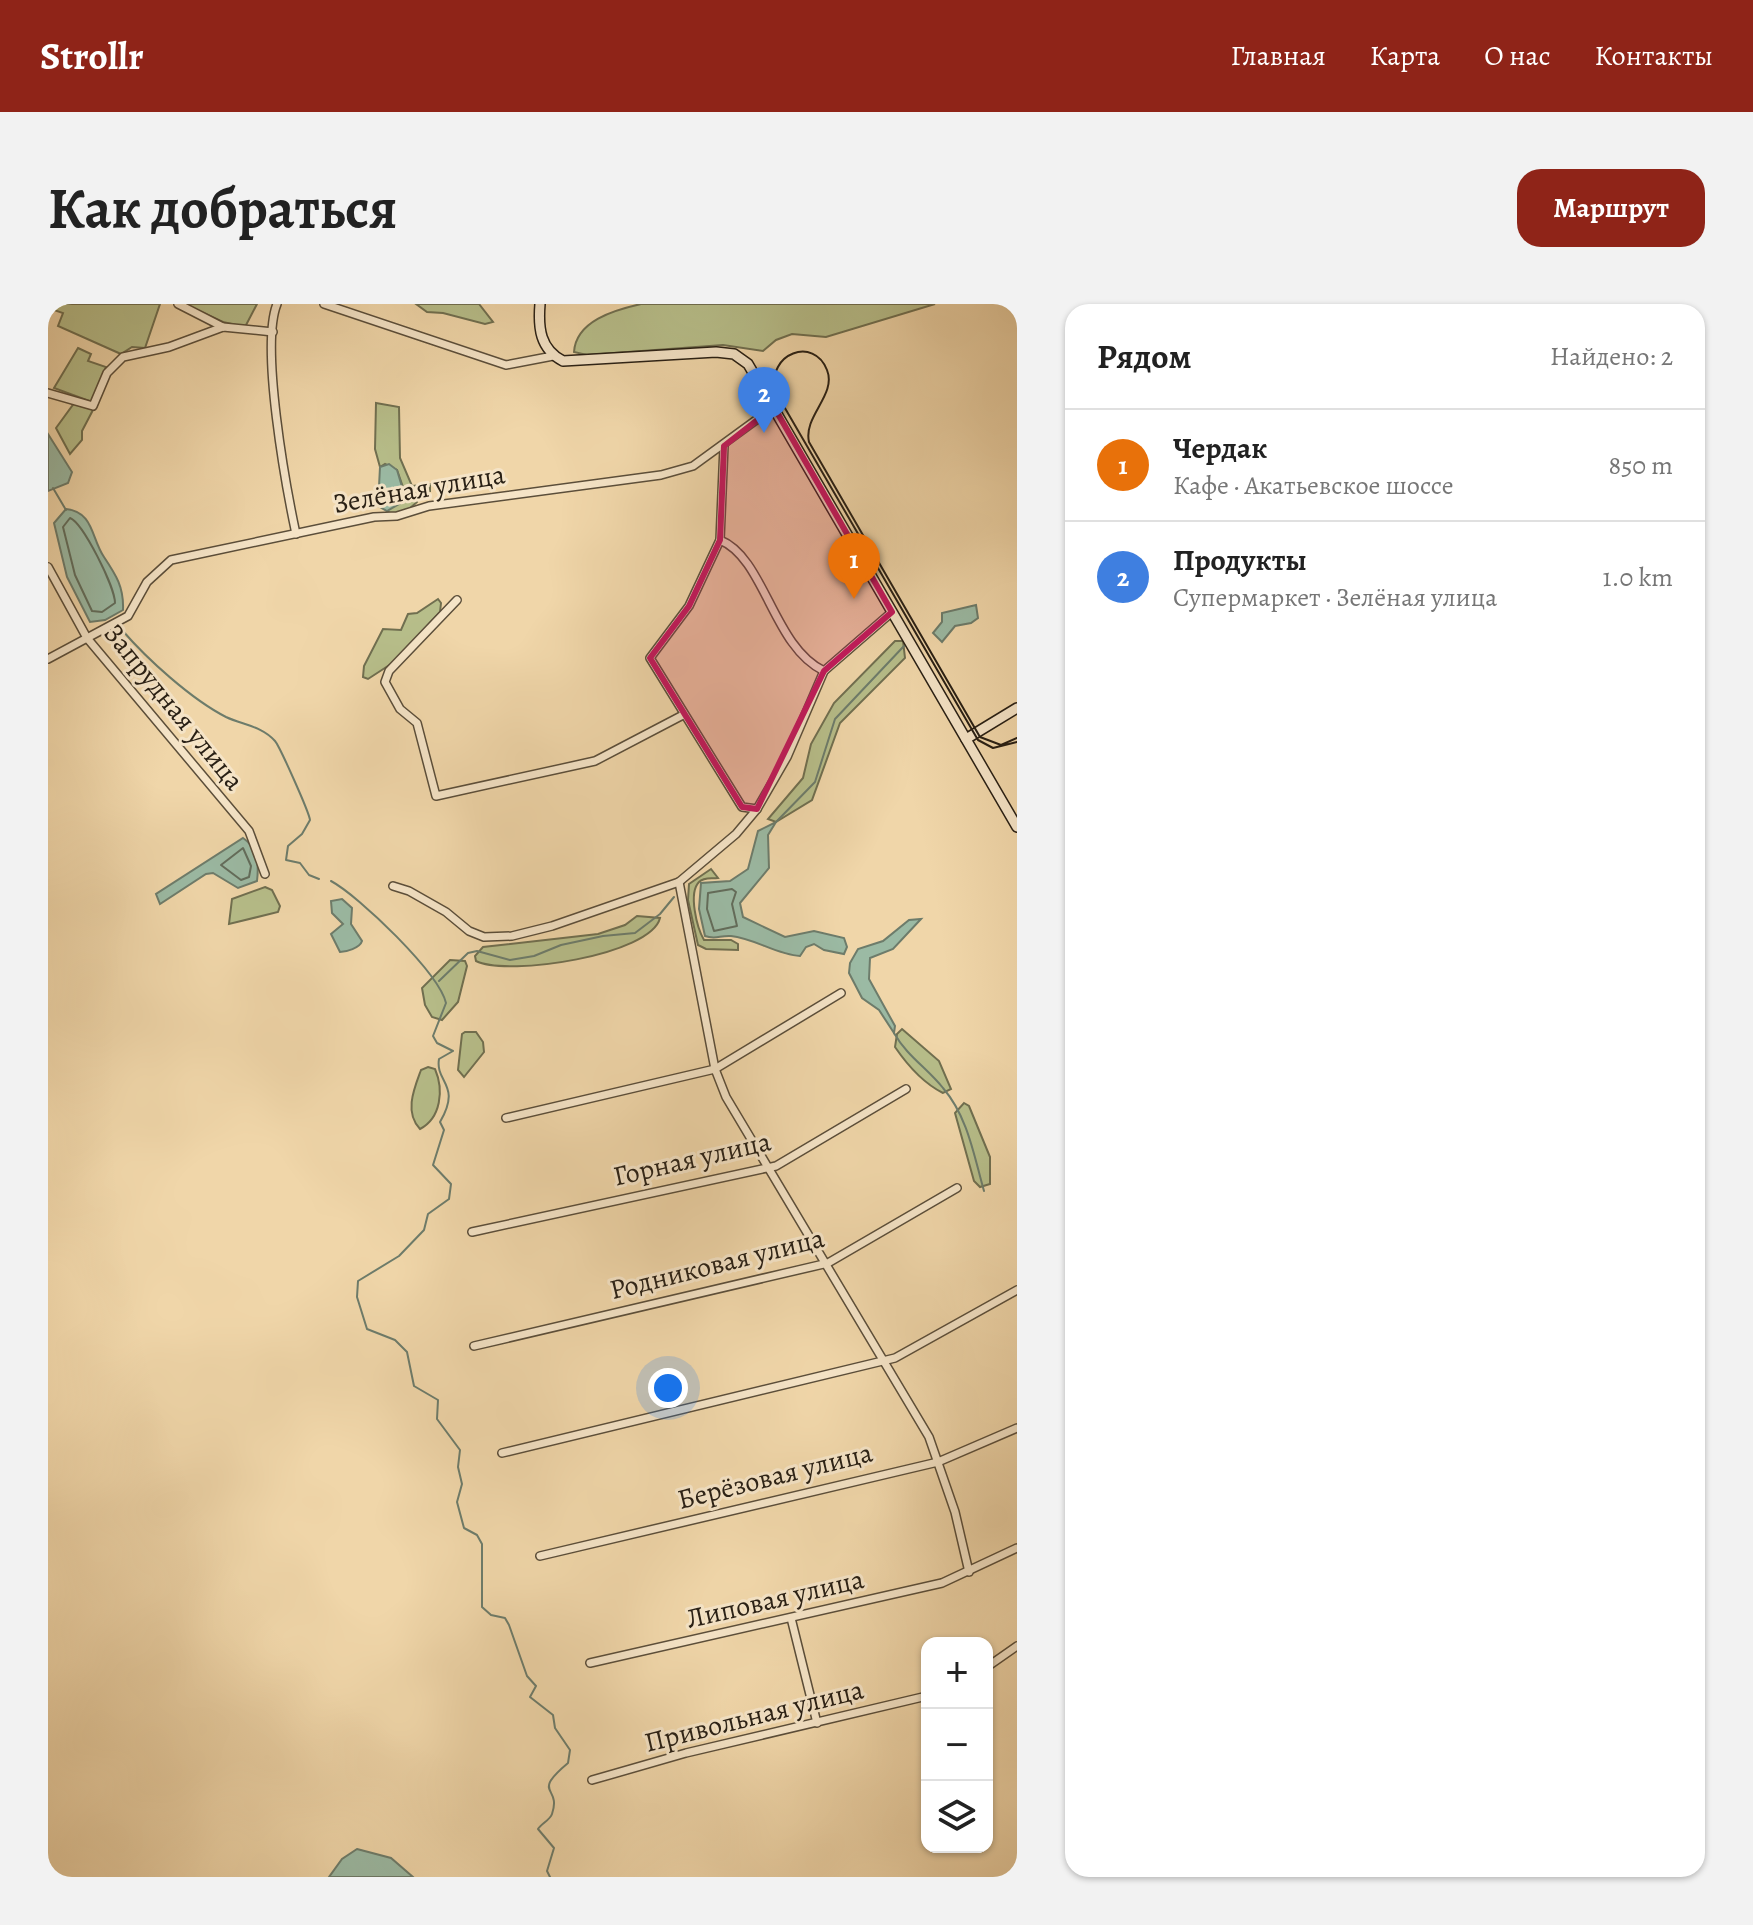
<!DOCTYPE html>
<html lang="ru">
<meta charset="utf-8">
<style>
:root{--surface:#fff;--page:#f2f2f2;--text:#222;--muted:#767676;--line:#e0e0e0;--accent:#8f2418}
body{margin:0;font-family:Alegreya,serif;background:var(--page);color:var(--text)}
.controls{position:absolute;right:24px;bottom:24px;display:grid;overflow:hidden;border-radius:16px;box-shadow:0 2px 6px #0004}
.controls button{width:72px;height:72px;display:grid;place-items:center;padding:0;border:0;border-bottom:2px solid var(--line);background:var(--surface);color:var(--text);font:40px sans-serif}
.you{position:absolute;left:620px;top:1084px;width:28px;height:28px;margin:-20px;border:6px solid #fff;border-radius:50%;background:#1a73e8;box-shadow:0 0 0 12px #1a73e833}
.badge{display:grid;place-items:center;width:52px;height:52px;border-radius:50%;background:var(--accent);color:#fff;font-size:26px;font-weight:700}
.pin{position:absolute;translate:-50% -66px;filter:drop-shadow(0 2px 4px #0008)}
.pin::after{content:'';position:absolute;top:42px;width:28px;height:24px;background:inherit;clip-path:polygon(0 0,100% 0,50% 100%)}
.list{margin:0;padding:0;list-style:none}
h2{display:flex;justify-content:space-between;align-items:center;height:104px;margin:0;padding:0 32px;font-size:34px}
h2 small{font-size:26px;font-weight:400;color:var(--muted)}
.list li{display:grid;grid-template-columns:52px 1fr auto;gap:24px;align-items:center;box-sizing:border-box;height:112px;padding:0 32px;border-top:2px solid var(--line)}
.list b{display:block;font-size:30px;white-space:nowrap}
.list p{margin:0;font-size:26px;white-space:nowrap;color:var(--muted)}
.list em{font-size:26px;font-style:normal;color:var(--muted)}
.icon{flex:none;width:44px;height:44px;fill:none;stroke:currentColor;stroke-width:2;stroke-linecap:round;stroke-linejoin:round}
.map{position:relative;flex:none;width:969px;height:1573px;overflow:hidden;border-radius:24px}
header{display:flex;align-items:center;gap:48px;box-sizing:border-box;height:112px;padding:0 40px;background:var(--accent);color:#fff}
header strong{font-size:38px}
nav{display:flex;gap:44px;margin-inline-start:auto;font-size:28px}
.intro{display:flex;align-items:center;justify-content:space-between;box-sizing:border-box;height:192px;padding:0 48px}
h1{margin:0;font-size:56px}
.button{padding:20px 36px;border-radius:24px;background:var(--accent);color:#fff;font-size:28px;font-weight:700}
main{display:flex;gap:48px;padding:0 48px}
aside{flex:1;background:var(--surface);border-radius:24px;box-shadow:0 2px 6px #0004}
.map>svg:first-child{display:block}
.green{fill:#b7be8a;stroke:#706f50;stroke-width:2}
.water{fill:#9bbaa4;stroke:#6d7c6b;stroke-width:2}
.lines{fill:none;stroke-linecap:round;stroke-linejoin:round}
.shore{stroke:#626d5c;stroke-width:2}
.stream{stroke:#6d7c6b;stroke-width:2}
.street-casing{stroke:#5b4e3a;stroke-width:10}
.secondary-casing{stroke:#292015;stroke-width:12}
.street{stroke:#f5e4c7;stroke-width:7}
.secondary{stroke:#f5e4c7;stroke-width:9}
.tram{stroke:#292015;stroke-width:2}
.marked{fill:#c2185b;fill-opacity:0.2;stroke:#c2185b;stroke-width:6;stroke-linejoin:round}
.labels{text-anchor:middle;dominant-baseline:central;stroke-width:6;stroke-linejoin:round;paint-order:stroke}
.street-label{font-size:28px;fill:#292015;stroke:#f5e4c7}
</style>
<header>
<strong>Strollr</strong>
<nav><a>Главная</a><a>Карта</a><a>О нас</a><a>Контакты</a></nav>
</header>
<div class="intro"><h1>Как добраться</h1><a class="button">Маршрут</a></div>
<main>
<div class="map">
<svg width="969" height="1573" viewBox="0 0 969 1573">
<rect width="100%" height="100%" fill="#f0d6a9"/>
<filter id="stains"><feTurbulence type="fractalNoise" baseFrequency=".0025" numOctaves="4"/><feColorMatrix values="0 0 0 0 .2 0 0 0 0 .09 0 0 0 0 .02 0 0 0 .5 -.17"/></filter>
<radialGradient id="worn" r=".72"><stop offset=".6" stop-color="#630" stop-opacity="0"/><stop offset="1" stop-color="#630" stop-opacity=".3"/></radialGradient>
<!-- green -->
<g class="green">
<polygon points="0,0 112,0 97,44 84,43 73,50 10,22 15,9 0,4"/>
<polygon points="136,0 209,0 197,23 175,18"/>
<polygon points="368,0 431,0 445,18 437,20 395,9 379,8"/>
<path d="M593,0H887L778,33L744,30L728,36L715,47L675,41L539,51L526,48C528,17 566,6 593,0Z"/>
<polygon points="30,44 43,50 40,57 58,63 44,98 6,84"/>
<polygon points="27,98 46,104 34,127 34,136 22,150 8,124"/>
<polygon points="328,99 351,103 352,154 364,182 382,180 382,187 366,189 369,198 361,205 344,210 339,207 355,183 349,166 337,160 332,163 327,145"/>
<polygon points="390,295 393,299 392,308 346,358 320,375 315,373 316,362 335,325 353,326 360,310 369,309"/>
<polygon points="847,337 855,337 857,354 792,419 764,496 728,518 720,515 755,474 763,440 786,399"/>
<path d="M663,565L670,574C663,575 656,573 651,578C640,589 649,624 656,636H683L690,640V646L658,645L650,641L640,596L641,580Z"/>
<polygon points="217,583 224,586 232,602 230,608 181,620 184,595"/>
<path d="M589,612L612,614C603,651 460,673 428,657L427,652L435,643L550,630L577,621Z"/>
<polygon points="402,656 417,657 419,662 410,698 394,716 384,713 377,701 374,684"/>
<path d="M854,725L891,757L903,785L895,789C875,779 860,762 847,743L849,730Z"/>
<polygon points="417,728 428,728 435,738 436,748 416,773 410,766 414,730"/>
<path d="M380,763L387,765C396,786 393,814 372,825C356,808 366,785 373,766Z"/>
<polygon points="916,799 921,802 942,853 942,880 932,883 926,877 907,809"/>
</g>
<!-- water -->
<g class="water">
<polygon points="0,130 24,168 20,179 0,187"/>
<polygon points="341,160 349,166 358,196 339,207 330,202 332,163"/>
<path d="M18,205C46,208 43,234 56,253C68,271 76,283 75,306L57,316L42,318L19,273L6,219Z"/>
<polygon points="928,301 930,314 923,319 907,322 894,338 885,329 894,318 894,309"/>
<path d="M728,518L720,531L721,564L692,599L695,613L737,633L766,627L796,634L799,643L796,650L776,646L766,640L758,643L752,652C729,651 706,634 683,632C672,631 668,636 657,632L651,605L653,579L682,577L700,565L710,527Z"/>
<path d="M195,534C210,544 211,560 209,577L190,584L165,569L158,570L112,600L108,590Z"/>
<path d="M294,595L304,604L303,620L314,637C312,644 298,648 292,648L283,630L295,620L284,609L283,597Z"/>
<polygon points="873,615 845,645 822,654 821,675 847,722 846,729 831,706 814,694 801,669 802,659 810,645 835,637 861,616"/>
<polygon points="309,1545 343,1554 365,1573 281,1573 294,1555"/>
</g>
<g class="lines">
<!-- shore -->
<g class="shore">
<path d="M22,214C35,219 67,283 67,299L54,308L44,307L27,271L15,223Z"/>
<polygon points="195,544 203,562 201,573 193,576 173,561"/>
<polygon points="684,585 688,588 684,600 689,622 666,627 659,605 660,589"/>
</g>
<!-- stream -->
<g class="stream">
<polyline points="5,184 18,206"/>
<path d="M74,326C99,355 143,395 178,413C195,421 214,422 227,437C232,443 261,508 262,516L254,530L240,542L238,556L252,559L261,571L271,575"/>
<polyline points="728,518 767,478 787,415 856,342"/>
<path d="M283,577C311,592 391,669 398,699L385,732L389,739L405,747L391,755C387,779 414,780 392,818L396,826L385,861L403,880L401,895L380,910L376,926L351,952L310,977L309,993L319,1025L347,1036L359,1048L366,1082L390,1096L389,1115L412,1146L410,1163L414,1180L409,1198L416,1224L429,1231L434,1240V1303L443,1311L457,1314L461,1321L479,1372L488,1382L482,1393L505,1411L507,1424L522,1446L520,1459C482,1491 514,1481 504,1510C502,1516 493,1520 490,1525L506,1544L499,1567L502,1573"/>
<polyline points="391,677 420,649 429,647 462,656 486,652 513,641 555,632 587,629 612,610 626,593"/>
<path d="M846,729C859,752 879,764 895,784C920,813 926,852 936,887"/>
</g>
<!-- street casing -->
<g class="street-casing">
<g id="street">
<polyline points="130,0 175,23"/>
<path d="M229,0C212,42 238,183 248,230"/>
<polyline points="276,0 458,61 505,52"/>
<polyline points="0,89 45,102 59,69 75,53 121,43 175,23 225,28"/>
<polyline points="676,142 672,236 641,302 602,354 694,503 709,505"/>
<path d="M672,236C717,254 725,343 776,367"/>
<polyline points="0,263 39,334 201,527 217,570"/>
<polyline points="409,296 341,367 337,378 352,405 369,419 388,492 547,457 635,411"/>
<polyline points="0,355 80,312 99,278 123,256 326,213 349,212 381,202 613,171 645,162 726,103"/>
<polyline points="631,578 667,765 678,793 881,1133 907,1208 921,1268"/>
<polyline points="345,582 361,587 398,608 421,627 436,633 464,632 504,622 631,578 688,530 709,505 739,453 776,367 844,308"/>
<polyline points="458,814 667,765 793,689"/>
<polyline points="424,928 728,862 858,785"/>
<polyline points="426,1042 780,959 909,884"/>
<polyline points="454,1149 847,1054 969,986"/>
<polyline points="492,1252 890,1158 969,1124"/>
<polyline points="743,1314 769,1419"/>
<polyline points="542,1359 894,1279 969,1244"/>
<polyline points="939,1363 969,1342"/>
<polyline points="544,1476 638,1449 879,1392"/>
</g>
</g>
<!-- secondary casing -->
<g class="secondary-casing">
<g id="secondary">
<path d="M492,0C490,24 492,45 515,57L668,48L686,50L700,60L969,523"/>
<polyline points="918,435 969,404"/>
</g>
</g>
<!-- street -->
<use href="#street" class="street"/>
<!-- secondary -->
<use href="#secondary" class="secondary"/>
<!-- tram -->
<path class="tram" d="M969,434L953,441L932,433L761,138C755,112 789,91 779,66C766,32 719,49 727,87L930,436L945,444L969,438"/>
</g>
<!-- marked area -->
<path class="marked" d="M726,103L844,308L776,367L709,505L694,503L602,354L641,302L672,236L676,142Z"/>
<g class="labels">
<!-- street labels -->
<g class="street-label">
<text transform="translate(371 185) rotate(-10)">Зелёная улица</text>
<text transform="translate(126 403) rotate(51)">Запрудная улица</text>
<text transform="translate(644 855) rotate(-13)">Горная улица</text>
<text transform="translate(669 960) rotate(-14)">Родниковая улица</text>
<text transform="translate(727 1172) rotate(-14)">Берёзовая улица</text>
<text transform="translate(727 1295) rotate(-13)">Липовая улица</text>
<text transform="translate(706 1412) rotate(-14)">Привольная улица</text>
</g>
</g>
<rect width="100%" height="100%" filter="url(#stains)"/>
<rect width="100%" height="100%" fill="url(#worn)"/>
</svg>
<div class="controls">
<button>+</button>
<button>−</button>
<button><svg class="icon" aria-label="layers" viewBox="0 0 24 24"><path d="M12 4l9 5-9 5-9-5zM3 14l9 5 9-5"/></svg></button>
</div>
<div class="you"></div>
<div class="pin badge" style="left:806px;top:295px;background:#e8710a">1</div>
<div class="pin badge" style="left:716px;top:129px;background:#3f7fe0">2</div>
</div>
<aside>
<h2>Рядом<small>Найдено: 2</small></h2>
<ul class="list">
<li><span class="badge" style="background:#e8710a">1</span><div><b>Чердак</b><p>Кафе · Акатьевское шоссе</p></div><em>850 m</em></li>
<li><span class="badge" style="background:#3f7fe0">2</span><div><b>Продукты</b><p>Супермаркет · Зелёная улица</p></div><em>1.0 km</em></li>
</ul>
</aside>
</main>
